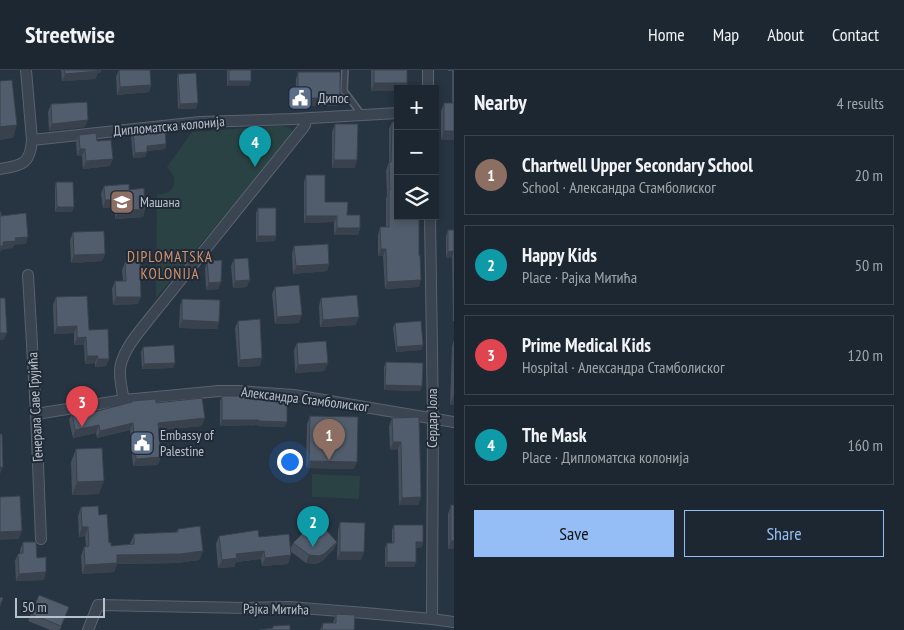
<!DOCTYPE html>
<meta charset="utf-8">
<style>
:root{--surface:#1d2731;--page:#252f39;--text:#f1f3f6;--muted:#a0a5ab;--line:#3b444d;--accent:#94bef5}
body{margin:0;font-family:"PT Sans Narrow",sans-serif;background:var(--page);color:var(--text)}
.controls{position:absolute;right:15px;top:15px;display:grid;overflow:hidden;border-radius:0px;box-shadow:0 2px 8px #0003}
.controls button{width:45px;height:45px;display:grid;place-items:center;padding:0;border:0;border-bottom:1px solid var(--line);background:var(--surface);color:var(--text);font:25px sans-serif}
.scale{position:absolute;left:15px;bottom:12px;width:90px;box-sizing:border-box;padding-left:5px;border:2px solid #b8c1cb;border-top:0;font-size:14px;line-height:18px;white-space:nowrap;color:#b8c1cb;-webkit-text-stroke:4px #202a36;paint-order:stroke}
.you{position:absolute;left:289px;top:391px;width:18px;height:18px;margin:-12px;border:4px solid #fff;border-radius:50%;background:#1a73e8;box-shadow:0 0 0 8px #1a73e833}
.badge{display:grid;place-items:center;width:32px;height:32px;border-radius:50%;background:var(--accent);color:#fff;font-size:16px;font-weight:700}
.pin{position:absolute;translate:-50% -41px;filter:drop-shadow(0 1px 2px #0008)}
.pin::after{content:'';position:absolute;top:26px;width:18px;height:15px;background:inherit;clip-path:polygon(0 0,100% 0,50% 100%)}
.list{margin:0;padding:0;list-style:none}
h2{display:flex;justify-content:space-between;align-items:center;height:65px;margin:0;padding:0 20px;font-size:21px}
h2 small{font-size:16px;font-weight:400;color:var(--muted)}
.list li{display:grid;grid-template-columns:32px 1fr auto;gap:15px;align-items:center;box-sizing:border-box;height:80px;margin:0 10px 10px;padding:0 10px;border:1px solid var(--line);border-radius:0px}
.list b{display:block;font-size:19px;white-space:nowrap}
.list p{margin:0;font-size:16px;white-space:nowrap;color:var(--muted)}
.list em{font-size:16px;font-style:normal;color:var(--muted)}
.actions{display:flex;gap:10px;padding:15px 20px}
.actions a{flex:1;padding:11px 0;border:1px solid var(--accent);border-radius:0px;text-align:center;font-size:18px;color:var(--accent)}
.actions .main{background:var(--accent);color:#111}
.icon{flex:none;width:28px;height:28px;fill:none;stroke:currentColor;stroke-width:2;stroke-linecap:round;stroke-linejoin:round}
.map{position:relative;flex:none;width:454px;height:560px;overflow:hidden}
header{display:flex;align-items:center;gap:30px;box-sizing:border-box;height:70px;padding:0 25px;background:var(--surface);border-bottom:1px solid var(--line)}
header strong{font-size:24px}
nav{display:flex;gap:28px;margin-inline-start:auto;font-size:18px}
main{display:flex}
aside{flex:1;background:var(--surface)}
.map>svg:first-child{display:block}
.green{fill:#2a4243}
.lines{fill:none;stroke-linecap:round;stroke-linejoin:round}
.lane-casing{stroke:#59636e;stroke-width:8}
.street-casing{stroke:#59636e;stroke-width:12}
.lane{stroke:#3b4551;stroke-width:5}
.street{stroke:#3b4551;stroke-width:10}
.wall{fill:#46505d}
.shaded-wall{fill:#39414c}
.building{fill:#515d6c;stroke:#39414c}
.labels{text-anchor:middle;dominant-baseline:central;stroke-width:4;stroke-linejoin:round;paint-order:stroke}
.poi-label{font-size:14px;fill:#b8c1cb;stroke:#202a36;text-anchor:start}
.street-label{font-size:14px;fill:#b8c1cb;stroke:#202a36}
.neighbourhood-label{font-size:15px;letter-spacing:1px;fill:#d2936c;stroke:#202a36}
</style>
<header>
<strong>Streetwise</strong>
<nav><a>Home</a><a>Map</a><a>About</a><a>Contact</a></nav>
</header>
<main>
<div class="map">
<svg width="454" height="560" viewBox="0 0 454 560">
<rect width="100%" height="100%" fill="#273441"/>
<!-- green -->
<g class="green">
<path d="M274,56C281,56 288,55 293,61L292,64L156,228L157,124C166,126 176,119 174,109C174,104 170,101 167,97L192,62Z"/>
<polygon points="312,404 360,406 359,429 312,427"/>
</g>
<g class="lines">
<!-- lane casing -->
<g class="lane-casing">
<polyline id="lane" points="345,0 344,21 362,45"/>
</g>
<!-- street casing -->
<g class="street-casing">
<g id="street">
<polyline points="428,0 428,19"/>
<polyline points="32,70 200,52 293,49 398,43"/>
<path d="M0,99C22,95 30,95 32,70L26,0"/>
<polyline points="430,146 433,348 432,549"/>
<polyline points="28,205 36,344 41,469"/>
<path d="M124,330C122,321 120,312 120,303C119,284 139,262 150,248L303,58L305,55L306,49"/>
<polyline points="36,344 124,330 219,321 238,321 294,325 454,352"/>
<polyline points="88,560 98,535 246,538 289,537 365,543 432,549 454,552"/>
</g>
</g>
<!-- lane -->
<use href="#lane" class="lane"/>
<!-- street -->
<use href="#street" class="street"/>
</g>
<!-- wall -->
<g class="wall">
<polygon points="61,0 101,0 100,3 98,3 95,9 62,11"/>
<polygon points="119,0 151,15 149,22 117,25 116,7"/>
<polygon points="227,0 251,0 249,16 227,16"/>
<polygon points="371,0 407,0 407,13 405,19 371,21"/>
<polygon points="448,0 454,0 454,70 441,70 441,41 444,33 452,33 452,1 448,1"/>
<polygon points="298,2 337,36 295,35 296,9"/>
<polygon points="178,4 196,39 178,39 177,9"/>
<polygon points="51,34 85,57 49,61 48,42"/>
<polygon points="392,52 420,148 419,152 419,217 385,219 383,186 378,186 378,165 380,157 386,157 386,128 387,126 386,100 389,92 389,59"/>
<polygon points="335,54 355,98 332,98 332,62"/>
<polygon points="133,61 166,74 165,79 147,81 145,87 133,88 131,66"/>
<polygon points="79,65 97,71 110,96 83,99 82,86 77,86 76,72"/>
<polygon points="306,105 325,132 347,145 360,158 358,165 334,165 334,152 304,153 304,112"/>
<polygon points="56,112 74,137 72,142 55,142 55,117"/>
<polygon points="104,116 129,120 145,139 143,147 115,149 115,137 103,138 101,124"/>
<polygon points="258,138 276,166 275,171 256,172 256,143"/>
<polygon points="448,160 454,160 454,251 453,251 452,187 446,188 446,166"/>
<polygon points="73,162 105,184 102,191 71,193 70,170"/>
<polygon points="294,176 329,194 327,201 293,204 292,184"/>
<polygon points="234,189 247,217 233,218 231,196"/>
<polygon points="207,191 221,212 218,219 206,220 205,198"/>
<polygon points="125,192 138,234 113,235 112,219 115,211 123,211 122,200"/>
<polygon points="275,217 299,253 275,254 272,224"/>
<polygon points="56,227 89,260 109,289 106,296 95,297 95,293 85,294 84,275 74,275 74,263 54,264 53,235"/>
<polygon points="321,228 356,255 320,257 319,236"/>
<polygon points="182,229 219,252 217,259 179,258 180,236"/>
<polygon points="238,251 260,296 238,297 235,258"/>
<polygon points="395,253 423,275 421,280 396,282 393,258"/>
<polygon points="454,270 454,335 450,335 452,277"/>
<polygon points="297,273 325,301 295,303 294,280"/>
<polygon points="143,277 175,293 173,298 142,299 141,282"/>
<polygon points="386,292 422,316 420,321 384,320 384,297"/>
<polygon points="222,326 249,329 285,357 257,356 257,355 220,356 220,331"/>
<polygon points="132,331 156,333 202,356 159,360 158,395 133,396 130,360 97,368 96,363 73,368 69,350 72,343 94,342 131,333"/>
<polygon points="310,346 354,399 306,398 307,354"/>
<polygon points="392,348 420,371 420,373 421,427 418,435 399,435 398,379 390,380 389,356"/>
<polygon points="76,379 99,424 72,425 71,392"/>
<polygon points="451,435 454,435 454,479 448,479 448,444"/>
<polygon points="81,437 99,445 109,473 111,476 130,474 134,464 176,462 178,459 203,481 199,490 177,493 117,494 114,502 82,504 81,486 84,477 86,477 85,466 79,467 78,446"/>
<polygon points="340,452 364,482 361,490 337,490 338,460"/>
<polygon points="394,455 423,472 422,477 416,478 416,492 414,497 385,497 385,478 387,473 392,473 392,460"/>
<polygon points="219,466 259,467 290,480 293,473 337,472 334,479 321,492 316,494 306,493 290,481 288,494 262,496 261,489 236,492 234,497 218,498 216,474"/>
<polygon points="23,472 37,488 44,510 16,511 15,491 18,484 20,484 20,480"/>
<polygon points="69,537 60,560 50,560 28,551 31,544"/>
<polygon points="336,544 354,560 320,560 323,553 333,553"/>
</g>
<!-- shaded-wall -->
<g class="shaded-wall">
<polygon points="96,0 101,0 100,3 98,3 95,9 62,11 65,4"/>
<polygon points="229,11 251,11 249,16 227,16"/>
<polygon points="374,13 407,13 405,19 398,19 398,21 371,21"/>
<polygon points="151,15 149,22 117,25 120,17"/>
<polygon points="298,28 340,28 337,36 295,35"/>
<polygon points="198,33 196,39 178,39 180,34"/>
<polygon points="88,50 85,57 49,61 52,54"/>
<polygon points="17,55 13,68 0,70 0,57"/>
<polygon points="444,61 454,61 454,70 441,70"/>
<polygon points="166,74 165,79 145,81 147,76"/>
<polygon points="80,79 85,79 82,86 77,86"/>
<polygon points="147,82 145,87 133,88 135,83"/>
<polygon points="113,89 110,96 83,99 86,91"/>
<polygon points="334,90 357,90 355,98 332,98"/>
<polygon points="105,130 117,130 115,137 103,138"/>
<polygon points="57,137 74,137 72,142 55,142"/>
<polygon points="145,139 143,147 115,149 118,141"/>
<polygon points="306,146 337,146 334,152 304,153"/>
<polygon points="337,158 360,158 358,165 334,165"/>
<polygon points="258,166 276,166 275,171 256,172"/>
<polygon points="28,167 26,174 14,175 13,178 1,180 0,183 0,176 3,172 15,168"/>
<polygon points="381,179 386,179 383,186 378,186"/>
<polygon points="454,181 452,187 446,188 448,182"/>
<polygon points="105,184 102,191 71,193 74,185"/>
<polygon points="329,194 327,201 293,204 296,196"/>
<polygon points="250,210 247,217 233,218 235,211"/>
<polygon points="421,210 419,217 385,219 387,212"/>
<polygon points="221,212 218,219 206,220 209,213"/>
<polygon points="116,227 141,227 138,234 113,235"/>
<polygon points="302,245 299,253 275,254 277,247"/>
<polygon points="359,247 356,255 320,257 323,250"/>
<polygon points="182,250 219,252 217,259 179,258"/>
<polygon points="77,256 74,263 54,264 57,257"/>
<polygon points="0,263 7,263 4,270 0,270"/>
<polygon points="86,267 84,275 74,275 77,268"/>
<polygon points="423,275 421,280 396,282 397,277"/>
<polygon points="87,286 98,286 95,293 85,294"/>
<polygon points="262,288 260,296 238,297 240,290"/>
<polygon points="98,289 109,289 106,296 95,297"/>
<polygon points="175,293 173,298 142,299 144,294"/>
<polygon points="328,293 325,301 295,303 298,295"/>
<polygon points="385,315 422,316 420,321 384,320"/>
<polygon points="454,324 454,335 450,335"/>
<polygon points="205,348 202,356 155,361 158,353"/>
<polygon points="222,350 259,350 257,355 220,356"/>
<polygon points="258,351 287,352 285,357 257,356"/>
<polygon points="133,353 130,360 97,368 100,361"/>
<polygon points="99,355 96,363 73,368 75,360"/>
<polygon points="393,372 401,372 398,379 390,380"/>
<polygon points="161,387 158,395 133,396 136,389"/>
<polygon points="309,391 357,392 354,399 306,398"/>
<polygon points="0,397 3,397 0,404"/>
<polygon points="104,411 99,424 72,425 77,412"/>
<polygon points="421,427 418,435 399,435 402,428"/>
<polygon points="82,457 88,457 85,466 79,467"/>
<polygon points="22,461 19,469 0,470 0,462"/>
<polygon points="451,471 454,471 454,479 448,479"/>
<polygon points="337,472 334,479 321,492 316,494 306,493 309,485"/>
<polygon points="416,472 423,472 422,477 414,478"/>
<polygon points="203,481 199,490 177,493 117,494 114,502 82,504 85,495 117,485"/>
<polygon points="264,481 261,489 236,492 234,497 218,498 222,490 236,484"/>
<polygon points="340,482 364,482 361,490 337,490"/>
<polygon points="291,485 288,494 262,496 265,488"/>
<polygon points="387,492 416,492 414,497 385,497"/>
<polygon points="46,502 44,510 16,511 19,504"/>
</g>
<!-- building -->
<g class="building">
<polygon points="64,0 98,0 98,1 65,4"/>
<polygon points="119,0 150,0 151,15 120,17"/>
<rect x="229" y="0" width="22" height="11"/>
<rect x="374" y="0" width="33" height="13"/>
<rect x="298" y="2" width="42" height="26"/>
<polygon points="196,3 198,33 180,34 178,4"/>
<polygon points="12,10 17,55 0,57 0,11"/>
<polygon points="87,32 88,50 52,54 51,34"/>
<rect x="444" y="33" width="10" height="28"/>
<polygon points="392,52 398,52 398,146 420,146 420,148 419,148 419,186 420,185 421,210 387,212 386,179 381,179 380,157 389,157 389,120 390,120 389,92 391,92"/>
<polygon points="335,54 358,54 357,90 334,90"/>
<polygon points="165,58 166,74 147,76 147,82 135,83 133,61"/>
<polygon points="96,63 97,71 111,70 113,89 86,91 85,79 80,79 79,65"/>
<polygon points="306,105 325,105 325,132 348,132 347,145 360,145 360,158 337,158 337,146 306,146"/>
<polygon points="56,112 73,112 74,137 57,137"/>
<polygon points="129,114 129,120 144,118 145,139 118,141 117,130 105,130 104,116"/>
<rect x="258" y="138" width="18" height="28"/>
<polygon points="0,142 1,142 1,146 26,143 28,167 15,168 16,171 3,172 3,176 0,176"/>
<polygon points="448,160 454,160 454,181 448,182"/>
<polygon points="104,161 105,184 74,185 73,162"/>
<polygon points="328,174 329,194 296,196 294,176"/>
<polygon points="248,188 250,210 235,211 234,189"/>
<polygon points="222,190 221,212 209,213 207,191"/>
<polygon points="140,191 141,227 116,227 115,211 126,211 125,192"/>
<polygon points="299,215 302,245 277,247 275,217"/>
<polygon points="357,225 359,247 323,250 321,228"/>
<polygon points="87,226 89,260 108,259 109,289 98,289 98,286 87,286 86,267 77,268 77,256 57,257 56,227"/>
<polygon points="0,228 5,228 7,263 0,263"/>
<polygon points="182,229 220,230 219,252 182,250"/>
<polygon points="260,249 262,288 240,290 238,251"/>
<polygon points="421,251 423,275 397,277 395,253"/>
<polygon points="326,271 328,293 298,295 297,273"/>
<polygon points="174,275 175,293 144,294 143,277"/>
<polygon points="386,292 423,293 422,316 385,315"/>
<polygon points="222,326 249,326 249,329 287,330 287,352 258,351 259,350 222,350"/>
<polygon points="202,328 205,348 158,353 161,387 136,389 133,353 100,361 99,355 75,360 72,343 93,338 94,342 132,332 132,331 156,329 156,333"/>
<polygon points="310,346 358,347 357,392 309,391"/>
<polygon points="419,347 421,427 402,428 401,372 393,372 392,348"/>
<polygon points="0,364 2,364 3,397 0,397"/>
<polygon points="102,378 104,411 77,412 76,379"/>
<polygon points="20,426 22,461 0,462 0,427"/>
<rect x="451" y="435" width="3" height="36"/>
<polygon points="98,436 99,445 107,444 109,473 111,472 111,476 134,474 134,464 178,462 178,459 200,456 203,481 180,484 117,485 117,493 85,495 84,477 89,476 88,457 82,457 81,437"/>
<polygon points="340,452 365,453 364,482 340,482"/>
<polygon points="394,455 423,455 423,472 416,472 416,492 387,492 387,473 394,473"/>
<polygon points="316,456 325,459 337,472 324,484 319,486 309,485 293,473 307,459"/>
<polygon points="258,460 259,467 289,464 291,485 265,488 264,481 236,484 237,488 222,490 219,466"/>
<polygon points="23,472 36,472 37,488 46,487 46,502 19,504 18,484 23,483"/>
<polygon points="39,525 69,537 61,556 31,544"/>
<polygon points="0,527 3,528 0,536"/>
<polygon points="336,544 355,545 354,560 322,560 323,553 336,553"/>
<polygon points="290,555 290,560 259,560 273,558 273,556"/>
</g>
<!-- icons -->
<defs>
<g id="civic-square" transform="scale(1.25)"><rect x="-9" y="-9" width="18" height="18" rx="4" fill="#5c6f8a" stroke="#202a36"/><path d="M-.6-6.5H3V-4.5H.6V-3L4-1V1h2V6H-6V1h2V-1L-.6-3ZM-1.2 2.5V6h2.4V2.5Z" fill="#fff"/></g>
<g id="school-square" transform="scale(1.25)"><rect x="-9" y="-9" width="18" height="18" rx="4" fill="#8d6e63" stroke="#202a36"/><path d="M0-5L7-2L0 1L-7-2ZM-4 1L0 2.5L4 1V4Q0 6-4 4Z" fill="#fff"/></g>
</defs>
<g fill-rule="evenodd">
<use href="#civic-square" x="300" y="28"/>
<use href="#school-square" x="122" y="132"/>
<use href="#civic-square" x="142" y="373"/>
</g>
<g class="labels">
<!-- poi labels -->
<g class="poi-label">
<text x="318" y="28">Дипос</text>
<text x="140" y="132">Машана</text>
<text x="160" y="365">Embassy of<tspan x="160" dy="16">Palestine</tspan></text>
</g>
<!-- street labels -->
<g class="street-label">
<text transform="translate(169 56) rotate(-5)">Дипломатска колонија</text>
<text transform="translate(305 329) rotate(7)">Александра Стамболиског</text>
<text transform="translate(35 337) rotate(-93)">Генерала Саве Грујића</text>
<text transform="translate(432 348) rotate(-90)">Сердар Јола</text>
<text transform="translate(276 539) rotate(1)">Рајка Митића</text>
</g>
<!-- neighbourhood labels -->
<g class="neighbourhood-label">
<text x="170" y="186">DIPLOMATSKA<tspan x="170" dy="17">KOLONIJA</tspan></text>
</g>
</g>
</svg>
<div class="controls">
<button>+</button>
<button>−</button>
<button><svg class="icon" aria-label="layers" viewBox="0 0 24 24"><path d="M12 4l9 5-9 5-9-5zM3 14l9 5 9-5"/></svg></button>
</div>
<div class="scale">50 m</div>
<div class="you"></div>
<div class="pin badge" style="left:329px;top:390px;background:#8d6e63">1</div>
<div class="pin badge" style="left:313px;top:477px;background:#0f9aa8">2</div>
<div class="pin badge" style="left:82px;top:357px;background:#e0444e">3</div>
<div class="pin badge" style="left:255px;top:97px;background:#0f9aa8">4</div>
</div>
<aside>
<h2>Nearby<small>4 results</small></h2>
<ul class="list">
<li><span class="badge" style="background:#8d6e63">1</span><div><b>Chartwell Upper Secondary School</b><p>School · Александра Стамболиског</p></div><em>20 m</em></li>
<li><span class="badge" style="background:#0f9aa8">2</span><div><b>Happy Kids</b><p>Place · Рајка Митића</p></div><em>50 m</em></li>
<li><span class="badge" style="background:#e0444e">3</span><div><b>Prime Medical Kids</b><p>Hospital · Александра Стамболиског</p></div><em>120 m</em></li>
<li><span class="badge" style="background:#0f9aa8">4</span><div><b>The Mask</b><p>Place · Дипломатска колонија</p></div><em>160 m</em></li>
</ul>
<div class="actions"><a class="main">Save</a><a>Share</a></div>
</aside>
</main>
